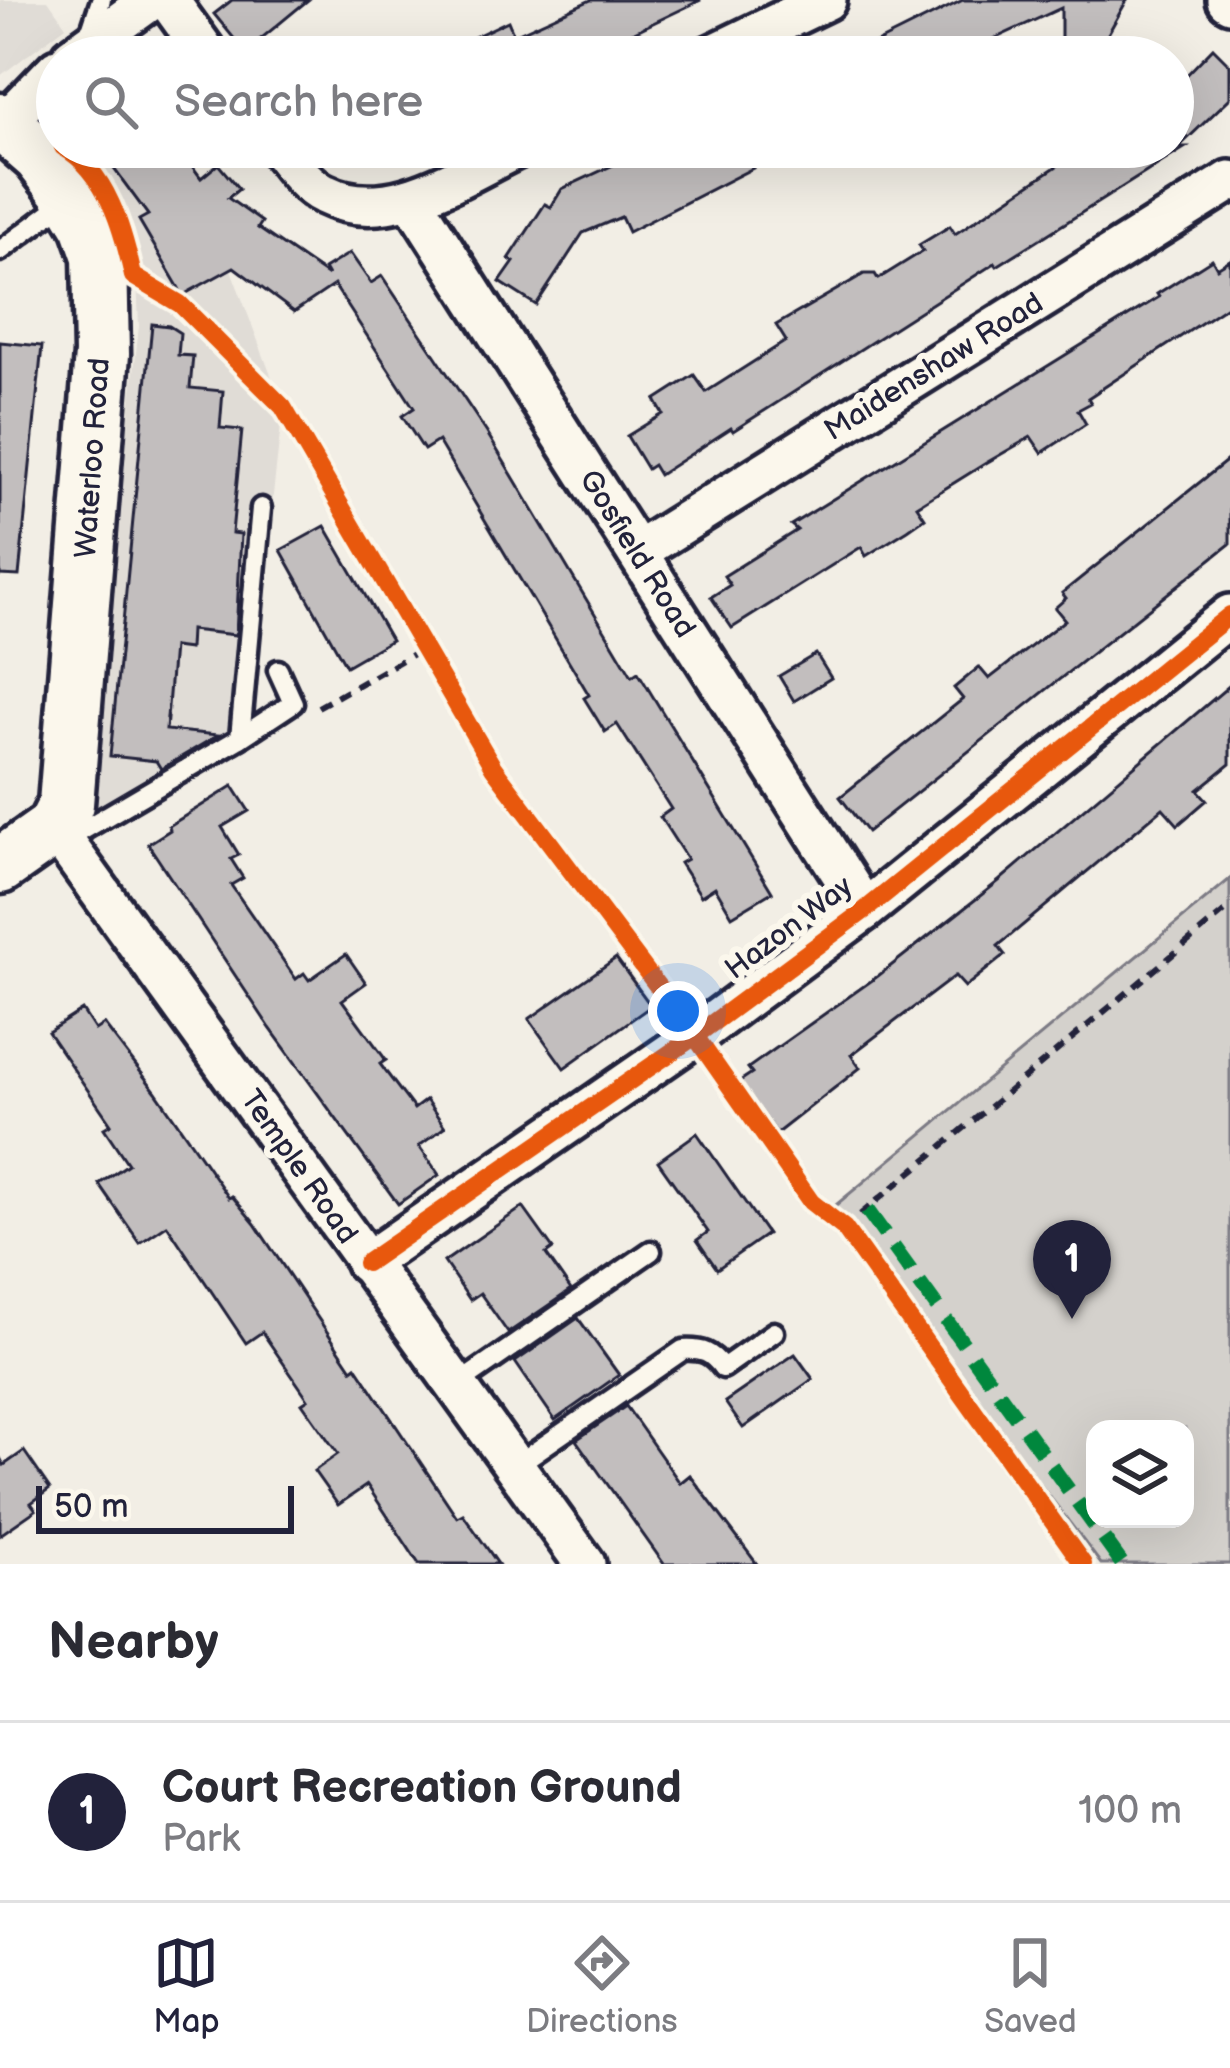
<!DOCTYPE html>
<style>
:root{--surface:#fff;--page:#f2f2f3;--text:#2b2b33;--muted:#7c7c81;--line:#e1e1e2;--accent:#22223b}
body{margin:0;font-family:"Balsamiq Sans",sans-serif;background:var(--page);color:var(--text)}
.controls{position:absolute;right:36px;bottom:36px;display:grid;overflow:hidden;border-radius:24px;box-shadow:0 12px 48px #0002}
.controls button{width:108px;height:108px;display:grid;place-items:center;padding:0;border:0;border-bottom:3px solid var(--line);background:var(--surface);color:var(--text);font:60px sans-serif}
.scale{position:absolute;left:36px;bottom:30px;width:258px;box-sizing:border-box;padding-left:12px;border:6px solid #22223b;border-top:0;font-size:33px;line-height:42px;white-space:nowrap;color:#22223b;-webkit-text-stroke:9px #fbf7ec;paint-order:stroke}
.you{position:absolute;left:678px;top:1011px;width:42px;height:42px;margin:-30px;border:9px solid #fff;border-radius:50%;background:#1a73e8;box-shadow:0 0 0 18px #1a73e833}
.badge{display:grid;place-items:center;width:78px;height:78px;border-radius:50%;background:var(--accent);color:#fff;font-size:39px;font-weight:700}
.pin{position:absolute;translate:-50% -99px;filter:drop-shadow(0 3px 6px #0008)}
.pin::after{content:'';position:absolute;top:63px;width:42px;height:36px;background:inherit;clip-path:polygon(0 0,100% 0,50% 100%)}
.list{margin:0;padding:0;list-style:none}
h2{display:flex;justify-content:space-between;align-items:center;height:156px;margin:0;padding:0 48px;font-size:51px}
h2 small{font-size:39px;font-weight:400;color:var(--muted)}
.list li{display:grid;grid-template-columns:78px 1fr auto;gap:36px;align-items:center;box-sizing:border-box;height:180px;padding:0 48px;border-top:3px solid var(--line)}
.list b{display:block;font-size:45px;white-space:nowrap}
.list p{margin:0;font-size:39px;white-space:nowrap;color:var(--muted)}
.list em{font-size:39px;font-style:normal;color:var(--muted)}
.icon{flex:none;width:66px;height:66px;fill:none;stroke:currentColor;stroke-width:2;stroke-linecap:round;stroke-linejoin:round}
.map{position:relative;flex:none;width:1230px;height:1564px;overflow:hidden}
.search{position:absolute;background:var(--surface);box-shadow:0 12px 48px #0002;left:36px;right:36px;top:36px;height:132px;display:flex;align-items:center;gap:30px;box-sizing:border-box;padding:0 42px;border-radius:66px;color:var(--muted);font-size:45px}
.sheet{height:336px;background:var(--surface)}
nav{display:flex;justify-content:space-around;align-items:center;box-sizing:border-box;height:168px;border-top:3px solid var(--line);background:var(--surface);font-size:33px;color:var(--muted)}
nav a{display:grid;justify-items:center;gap:6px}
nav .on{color:var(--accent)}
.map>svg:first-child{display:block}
.built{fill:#e0dcd6}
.green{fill:#d4d1cc;stroke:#7b7a84;stroke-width:3;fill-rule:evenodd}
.building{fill:#c2bebe;stroke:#22223b;stroke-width:3}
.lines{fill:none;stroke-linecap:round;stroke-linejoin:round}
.lane-casing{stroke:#22223b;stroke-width:27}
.street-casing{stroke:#22223b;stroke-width:48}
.secondary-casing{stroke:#22223b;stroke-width:63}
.path{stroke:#22223b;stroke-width:6;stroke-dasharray:12 9;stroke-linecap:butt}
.lane{stroke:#fbf7ec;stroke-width:18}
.street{stroke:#fbf7ec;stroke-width:39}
.secondary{stroke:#fbf7ec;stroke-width:54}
.quiet{stroke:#00873e;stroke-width:15;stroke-dasharray:30 15;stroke-linecap:butt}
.cycleway-casing{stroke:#fbf7ec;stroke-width:26}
.cycleway{stroke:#e8590c;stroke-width:18}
.labels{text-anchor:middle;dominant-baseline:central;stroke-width:12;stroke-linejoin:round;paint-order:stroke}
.street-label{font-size:30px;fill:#22223b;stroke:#fbf7ec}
</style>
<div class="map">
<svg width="1230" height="1564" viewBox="0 0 1230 1564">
<rect width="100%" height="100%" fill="#f2eee5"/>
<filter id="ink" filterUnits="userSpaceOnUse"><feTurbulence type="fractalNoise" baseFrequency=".00833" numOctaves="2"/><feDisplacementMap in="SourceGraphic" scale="24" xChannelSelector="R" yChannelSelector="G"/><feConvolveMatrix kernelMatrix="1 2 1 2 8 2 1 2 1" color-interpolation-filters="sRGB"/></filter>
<g filter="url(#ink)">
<!-- built -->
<g class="built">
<polygon points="0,0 48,0 66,26 0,76"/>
<polygon points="81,147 150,147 217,233 283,407 247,724 84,826 139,326 135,231"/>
</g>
<!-- green -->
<path class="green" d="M1230,879V1564H1101L831,1209ZM1095,1429H1185V1519H1095Z"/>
<!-- building -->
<g class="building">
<polygon points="232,0 308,0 245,52 214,14"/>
<polygon points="591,0 701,0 582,57 432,57 508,21 514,35"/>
<polygon points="963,0 1127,0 1095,57 1061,41 1061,8 955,57 848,57"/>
<polygon points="1213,48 1230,65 1230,98 1179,147 1186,147 997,266 995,263 733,431 731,428 659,475 653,465 647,469 627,436 663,414 655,400 694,375 706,392 786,341 776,325 864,274 875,274 878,279 923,251 919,245 950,226 955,234 1069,158 1062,147 1173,147 1173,89"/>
<polygon points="98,147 178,147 201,178 218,164 239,189 228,198 262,222 258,228 328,276 324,269 350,253 371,283 382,276 487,433 632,676 638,672 772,892 732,916 715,887 701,896 680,863 687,859 660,817 671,809 617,724 605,732 584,698 589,695 438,441 424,450 402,416 414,408 334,285 294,312 234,267 183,295 139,220 148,215"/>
<polygon points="652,147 744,147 753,168 628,232 621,217 583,233 536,305 500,282 514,262 509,259 545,204 551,207 562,189"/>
<polygon points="1212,259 1217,268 1230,260 1230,304 1088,398 1091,403 1078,410 1086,424 1042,453 1031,437 986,463 917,506 925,518 908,530 866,556 861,547 732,628 711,597 730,585 724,576 797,530 791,525 1159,297 1157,294"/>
<polygon points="152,324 169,326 180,333 178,355 193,356 190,388 223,391 220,428 242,430 232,533 241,534 236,635 190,630 189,649 173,647 166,730 218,735 161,769 156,761 110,756"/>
<polygon points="0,342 42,346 19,576 0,575"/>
<polygon points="1230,458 1230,544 867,832 840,797 963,699 954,688 979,667 989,679 1065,620 1055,608 1066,598 1062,593"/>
<polygon points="325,526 391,640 346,666 281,550"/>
<polygon points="816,654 831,678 794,701 779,676"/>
<polygon points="1230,685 1230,764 1198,790 1207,800 1178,825 1163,808 998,946 1005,955 965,987 955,976 851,1055 860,1068 777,1133 740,1081 752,1073 748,1068 878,976 999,881"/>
<polygon points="233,786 249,811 222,827 239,855 231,859 243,878 231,885 296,979 304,973 309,980 346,954 366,983 342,1000 386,1060 380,1064 414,1109 426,1100 445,1127 419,1146 439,1175 398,1204 270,1028 148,844 170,830 169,826"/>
<polygon points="616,958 651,1006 564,1068 529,1019"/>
<polygon points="82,1010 95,1030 104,1024 156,1092 229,1198 232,1196 255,1224 352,1369 356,1366 457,1517 463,1514 498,1564 419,1564 367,1485 338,1505 314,1471 338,1454 302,1403 308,1399 262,1332 246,1343 167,1225 140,1243 99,1184 128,1164 104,1128 111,1124 48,1032"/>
<polygon points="697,1133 767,1234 717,1269 697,1240 708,1232 658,1161"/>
<polygon points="523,1207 553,1249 546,1254 571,1290 508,1333 480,1293 470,1300 444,1262"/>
<polygon points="578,1318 619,1375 555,1420 515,1362"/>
<polygon points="795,1354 813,1379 743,1428 725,1402"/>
<polygon points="626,1406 680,1483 690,1475 757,1564 664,1564 576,1440"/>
<polygon points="24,1451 50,1489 31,1503 36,1510 0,1535 0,1458 4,1465"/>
</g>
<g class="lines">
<!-- lane casing -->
<g class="lane-casing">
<g id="lane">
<polyline points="88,39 101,0"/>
<polyline points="0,251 68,200"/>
<polyline points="240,738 293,703 278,670"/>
<polyline points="66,840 240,738 261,508"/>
<polyline points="457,1385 651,1251"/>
<path d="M515,1466L683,1350C703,1349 711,1352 723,1368L774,1332"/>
</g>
</g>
<!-- street casing -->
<g class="street-casing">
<g id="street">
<polyline points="168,0 209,57"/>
<polyline points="1227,0 1230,2"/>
<polyline points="72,57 151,0"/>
<polyline points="708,57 826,0"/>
<polyline points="4,124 57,69"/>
<path d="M278,147C291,163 305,185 324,194C389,227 461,174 519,147"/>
<polyline points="411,198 865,910"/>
<polyline points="637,552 1230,181"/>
<polyline points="54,828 585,1564"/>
<polyline points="366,1263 695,1036 865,910 1230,615"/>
</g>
</g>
<!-- secondary casing -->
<g class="secondary-casing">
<polyline id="secondary" points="0,121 40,156 72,197 89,225 100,256 102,354 66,804 54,828 0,866"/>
</g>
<!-- path -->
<g class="path">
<polyline points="318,707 422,649"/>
<polyline points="844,1228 1230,907"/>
</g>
<!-- lane -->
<use href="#lane" class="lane"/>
<!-- street -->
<use href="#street" class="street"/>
<!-- secondary -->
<use href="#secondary" class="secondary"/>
<!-- quiet -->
<polyline class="quiet" points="867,1210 1122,1564"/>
<!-- cycleway casing -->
<g class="cycleway-casing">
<g id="cycleway">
<path d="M63,147C107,171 123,230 133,276L180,304L283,407L493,767L695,1036L811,1202L844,1228L1083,1564"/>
<polyline points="366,1263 695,1036 865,910 1230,615"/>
</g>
</g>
<!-- cycleway -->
<use href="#cycleway" class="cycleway"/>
</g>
</g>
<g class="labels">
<!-- street labels -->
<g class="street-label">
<text transform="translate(934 367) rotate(-32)">Maidenshaw Road</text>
<text transform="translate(93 458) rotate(-86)">Waterloo Road</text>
<text transform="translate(637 554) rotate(58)">Gosfield Road</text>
<text transform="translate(789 928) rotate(-37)">Hazon Way</text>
<text transform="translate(299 1167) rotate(55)">Temple Road</text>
</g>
</g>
</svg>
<div class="controls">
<button><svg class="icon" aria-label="layers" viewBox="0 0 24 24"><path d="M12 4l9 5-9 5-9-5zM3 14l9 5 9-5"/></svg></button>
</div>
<div class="scale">50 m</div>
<div class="you"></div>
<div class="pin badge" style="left:1072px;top:1319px">1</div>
<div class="search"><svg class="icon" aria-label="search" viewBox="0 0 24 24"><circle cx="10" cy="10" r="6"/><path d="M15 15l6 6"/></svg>Search here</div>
</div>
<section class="sheet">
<h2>Nearby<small></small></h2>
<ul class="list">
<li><span class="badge">1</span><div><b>Court Recreation Ground</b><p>Park</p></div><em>100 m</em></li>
</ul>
</section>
<nav>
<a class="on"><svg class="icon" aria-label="map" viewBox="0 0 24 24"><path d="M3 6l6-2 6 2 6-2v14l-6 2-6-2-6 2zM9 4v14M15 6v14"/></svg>Map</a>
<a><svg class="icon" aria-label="directions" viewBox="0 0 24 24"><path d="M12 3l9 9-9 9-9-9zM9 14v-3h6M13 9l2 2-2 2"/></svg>Directions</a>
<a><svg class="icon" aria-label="saved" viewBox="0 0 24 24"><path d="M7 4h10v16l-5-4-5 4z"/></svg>Saved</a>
</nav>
